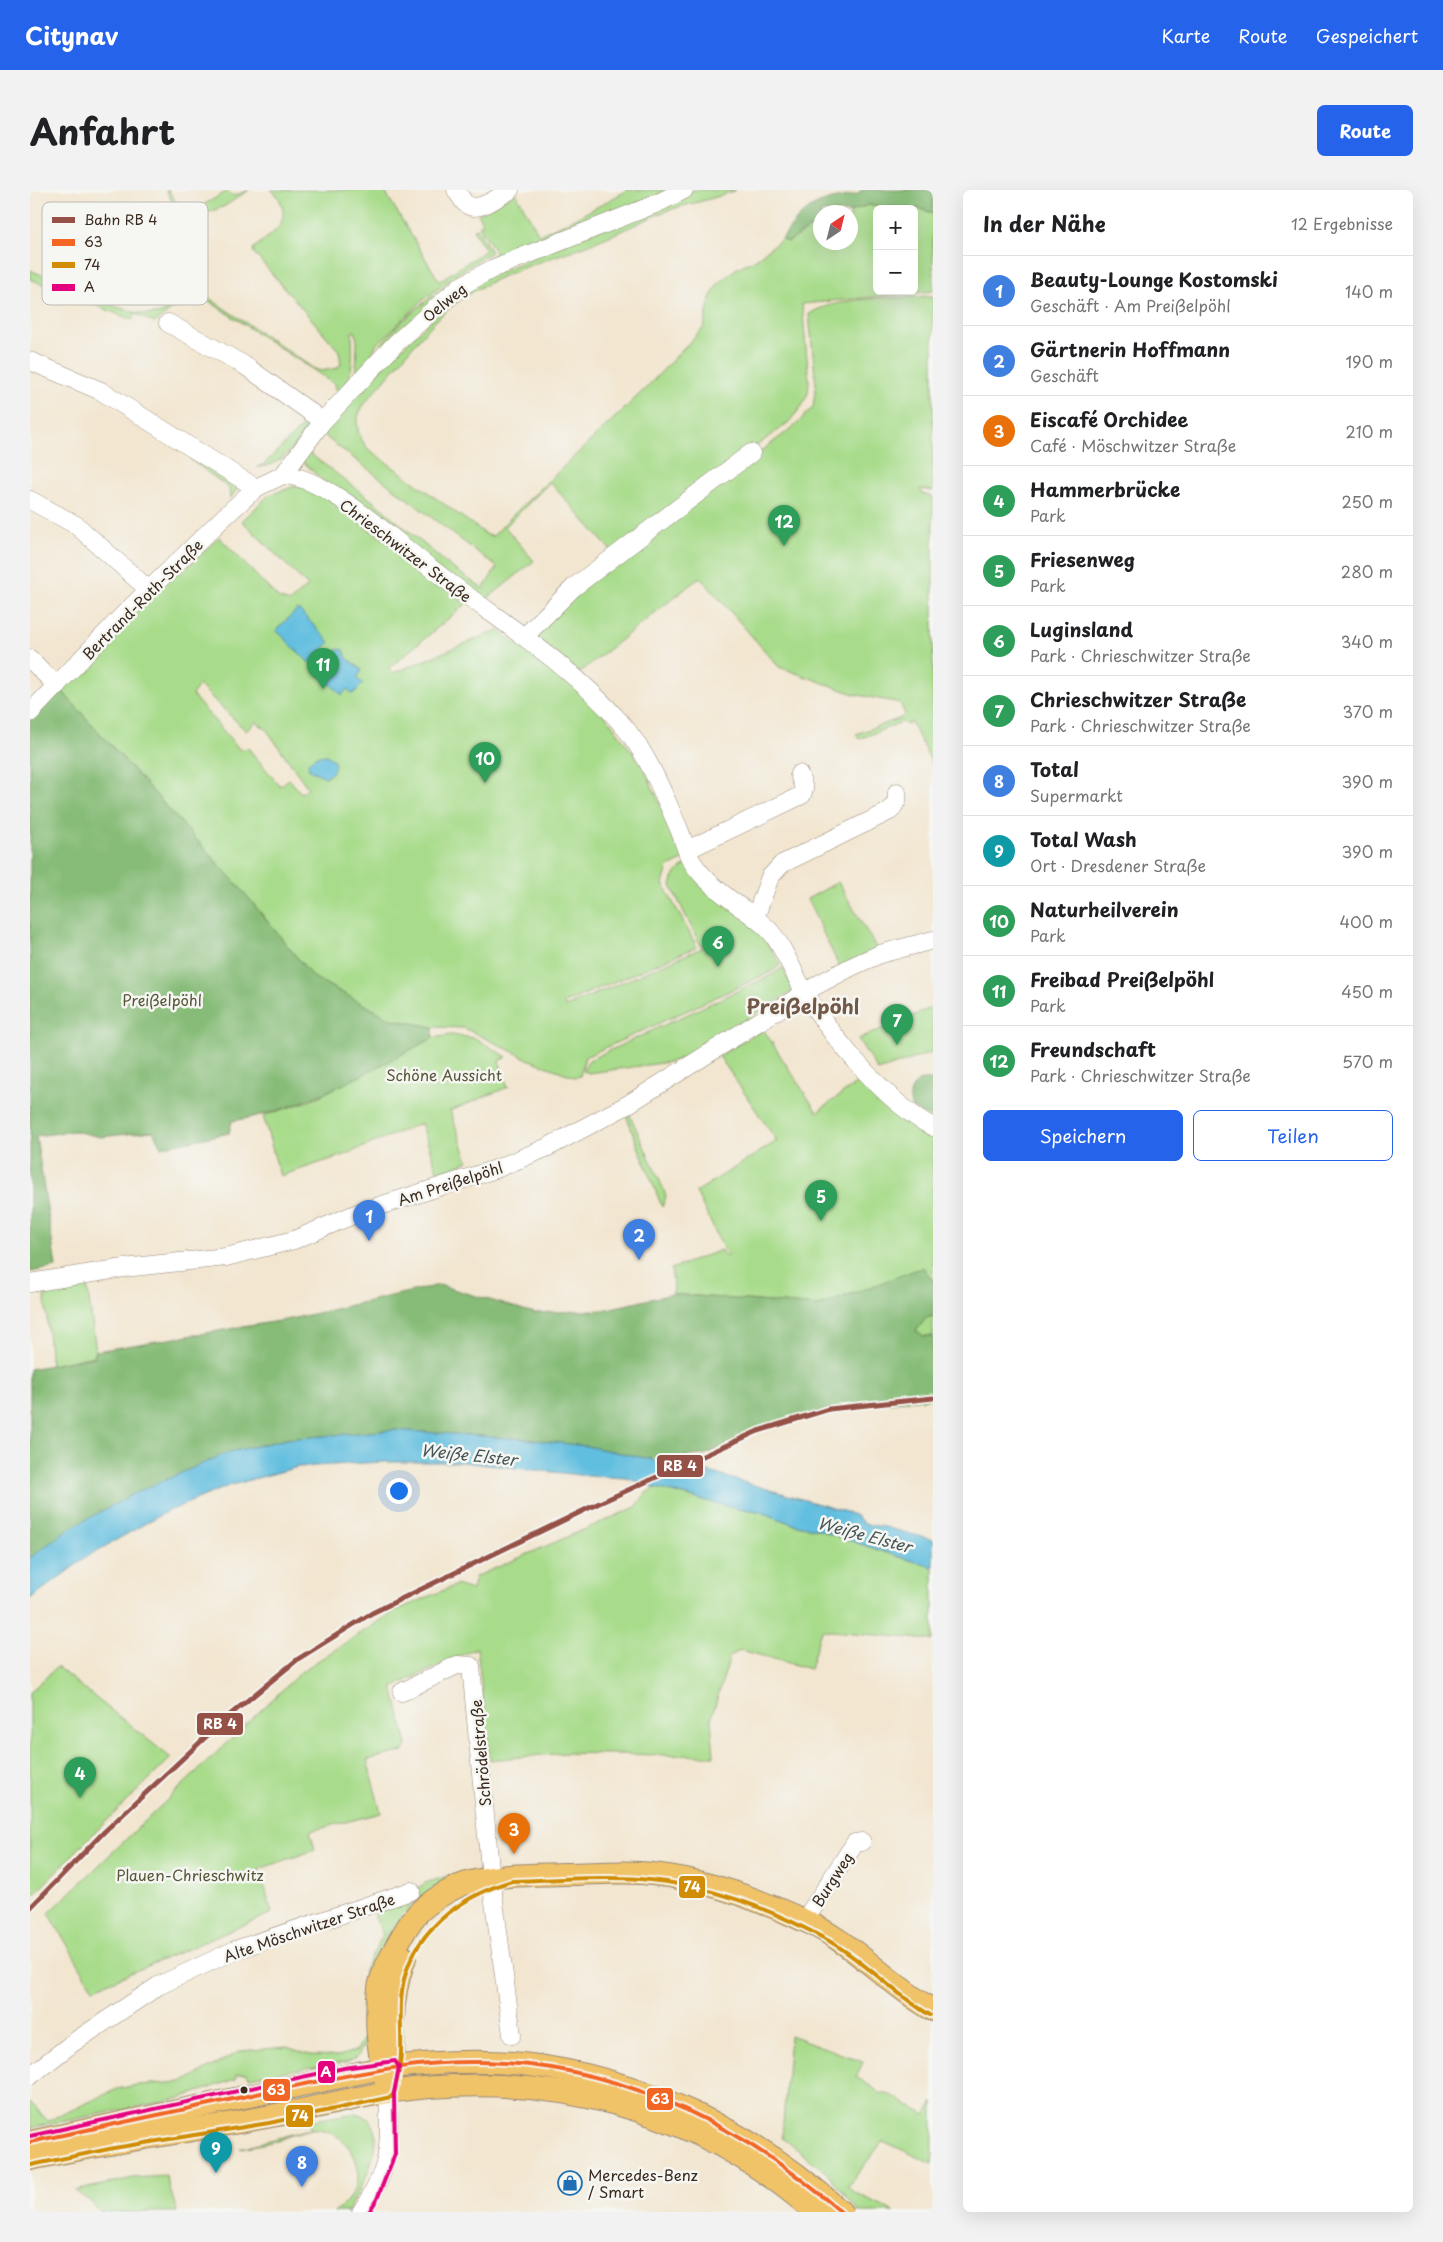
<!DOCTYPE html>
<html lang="de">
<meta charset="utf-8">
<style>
:root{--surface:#fff;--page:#f2f2f2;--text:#202124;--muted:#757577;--line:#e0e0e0;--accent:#2563eb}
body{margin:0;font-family:"Playpen Sans",sans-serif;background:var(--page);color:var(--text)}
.controls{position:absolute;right:15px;top:15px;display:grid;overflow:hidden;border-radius:8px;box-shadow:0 5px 20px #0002}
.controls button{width:45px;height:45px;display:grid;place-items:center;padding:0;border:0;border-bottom:1px solid var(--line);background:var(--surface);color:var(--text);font:25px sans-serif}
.compass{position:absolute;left:783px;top:15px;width:45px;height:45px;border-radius:50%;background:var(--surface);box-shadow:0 5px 20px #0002;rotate:35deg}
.you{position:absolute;left:368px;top:1300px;width:18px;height:18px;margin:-12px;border:4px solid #fff;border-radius:50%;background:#1a73e8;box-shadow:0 0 0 8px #1a73e833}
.badge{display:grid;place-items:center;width:32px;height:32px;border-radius:50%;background:var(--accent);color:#fff;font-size:16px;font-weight:700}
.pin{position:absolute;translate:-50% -41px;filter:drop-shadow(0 1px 2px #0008)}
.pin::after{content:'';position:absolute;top:26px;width:18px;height:15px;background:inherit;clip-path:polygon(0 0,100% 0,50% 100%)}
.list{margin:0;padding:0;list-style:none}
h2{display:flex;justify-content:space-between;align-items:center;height:65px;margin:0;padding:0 20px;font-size:21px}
h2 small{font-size:16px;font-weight:400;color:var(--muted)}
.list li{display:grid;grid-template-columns:32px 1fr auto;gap:15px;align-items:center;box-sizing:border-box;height:70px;padding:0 20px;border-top:1px solid var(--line)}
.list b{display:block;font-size:19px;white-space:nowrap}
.list p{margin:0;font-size:16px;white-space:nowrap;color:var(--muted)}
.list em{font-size:16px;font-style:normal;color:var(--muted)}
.actions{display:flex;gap:10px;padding:15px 20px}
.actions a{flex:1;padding:11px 0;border:1px solid var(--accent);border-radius:8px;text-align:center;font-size:18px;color:var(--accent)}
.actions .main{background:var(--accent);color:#fff}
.map{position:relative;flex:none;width:903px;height:2022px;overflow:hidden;border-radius:8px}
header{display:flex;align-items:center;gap:30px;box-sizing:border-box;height:70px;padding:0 25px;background:var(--accent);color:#fff}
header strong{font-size:24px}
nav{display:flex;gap:28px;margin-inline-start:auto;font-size:18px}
.intro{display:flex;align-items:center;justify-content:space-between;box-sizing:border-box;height:120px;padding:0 30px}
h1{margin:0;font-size:35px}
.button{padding:12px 22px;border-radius:8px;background:var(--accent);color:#fff;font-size:18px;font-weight:700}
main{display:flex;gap:30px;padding:0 30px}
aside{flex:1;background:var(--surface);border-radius:8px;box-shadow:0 5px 20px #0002}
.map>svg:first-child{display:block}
.green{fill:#a8dc8b;stroke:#728354;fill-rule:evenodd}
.forest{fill:#86bc77;stroke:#60734a}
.water{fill:#61bedf;stroke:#4e747e}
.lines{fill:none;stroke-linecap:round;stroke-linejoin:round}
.minor-casing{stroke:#968877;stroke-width:19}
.major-casing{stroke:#968877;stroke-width:24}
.minor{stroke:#fff;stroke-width:18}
.major{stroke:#f1c369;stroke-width:22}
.bus-1-casing{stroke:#f6f6f2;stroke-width:8}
.bus-2-casing{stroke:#f6f6f2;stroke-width:8}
.bus-3-casing{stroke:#f6f6f2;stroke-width:8}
.bus-1{stroke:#f26522;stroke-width:4}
.bus-2{stroke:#d18d06;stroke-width:4}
.bus-3{stroke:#e5007d;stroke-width:4}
.rail-1-casing{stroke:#f6f6f2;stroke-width:9}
.rail-1{stroke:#965146;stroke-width:5}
.bus-dot{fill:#3b2a1e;stroke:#f6f6f2;stroke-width:2}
.labels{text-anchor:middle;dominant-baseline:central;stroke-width:5;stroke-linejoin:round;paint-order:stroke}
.street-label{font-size:15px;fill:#3b2a1e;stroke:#f6f6f2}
.park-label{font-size:15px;fill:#565639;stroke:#f6f6f2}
.poi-label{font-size:15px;fill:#3b2a1e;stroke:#f6f6f2;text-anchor:start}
.water-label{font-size:16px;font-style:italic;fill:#465658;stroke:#f6f6f2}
.district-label{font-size:20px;font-weight:bold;fill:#725947;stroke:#f6f6f2}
.key{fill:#f6f6f2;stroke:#beb9b2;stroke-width:1}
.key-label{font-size:14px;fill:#3b2a1e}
.line-badge{stroke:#f6f6f2;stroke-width:2}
.badge-label{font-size:14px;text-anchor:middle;font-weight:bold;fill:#fff}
</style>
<header>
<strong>Citynav</strong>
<nav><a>Karte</a><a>Route</a><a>Gespeichert</a></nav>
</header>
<div class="intro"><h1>Anfahrt</h1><a class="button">Route</a></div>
<main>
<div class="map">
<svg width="903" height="2022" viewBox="0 0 903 2022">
<rect width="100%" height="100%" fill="#f6f6f2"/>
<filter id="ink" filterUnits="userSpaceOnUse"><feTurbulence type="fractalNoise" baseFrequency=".02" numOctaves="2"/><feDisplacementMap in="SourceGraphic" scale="10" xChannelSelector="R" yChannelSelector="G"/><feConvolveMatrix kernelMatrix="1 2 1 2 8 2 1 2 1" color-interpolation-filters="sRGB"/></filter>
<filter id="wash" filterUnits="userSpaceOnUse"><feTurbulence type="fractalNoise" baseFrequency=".0096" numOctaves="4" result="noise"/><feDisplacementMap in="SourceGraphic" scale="20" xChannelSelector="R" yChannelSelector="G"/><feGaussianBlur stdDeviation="1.12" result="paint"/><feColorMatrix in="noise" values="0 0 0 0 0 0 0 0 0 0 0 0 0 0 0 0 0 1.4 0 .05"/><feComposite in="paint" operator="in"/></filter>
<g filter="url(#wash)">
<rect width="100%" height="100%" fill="#f2e6d0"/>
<!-- green -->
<g class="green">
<path d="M136,0H138L155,25L198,1L203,6L219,0L195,16L159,30C147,26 142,11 136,0Z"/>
<path d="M241,0H354L409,91L456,60L443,40L447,38L461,62L430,82L393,110L346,155L340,169L326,184L327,151L325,141L322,142C322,162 326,188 309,201L304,198L306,195L165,102L124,133L106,124L102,130L0,89V80C30,92 97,128 126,124C141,122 151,105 164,98L283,178L291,181L308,178L311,173L309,161L224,63L223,59C237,46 258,38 252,16C250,9 247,4 241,0Z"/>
<path d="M598,0H640L474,69L343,169C357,133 432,84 465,64V61L449,36L453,34L448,24L486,3L509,45L550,26Z"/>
<path d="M661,0H706C683,10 658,13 634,22C611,31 589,43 565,52C522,69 476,80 436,106C402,128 379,162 353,192C333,215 315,230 338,259L457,345L463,346L487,321L616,198L674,137L680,108L688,94L707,78L726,69L752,49L758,52L779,39L790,35L791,52H821L820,22L838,15L890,19L903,23V101L772,114L779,191L778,203L772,216L758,233L655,307L583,363L520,292L475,337L504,371L452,413L291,289L274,273L272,267L279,263L344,312L421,377L453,399L467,377L297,248L293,244L301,227L436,96ZM847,19H884V101H847Z"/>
<path d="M903,106V301L890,299L893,304L903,307V575L881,532L877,535L872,532L829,549L826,544L871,528L875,524L870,513L824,504L749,477L670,387L549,483L501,444L548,398L766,235L783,217L786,195L779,124C807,106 869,108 903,106Z"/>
<path d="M281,228H285C269,249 255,277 227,277L234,274Z"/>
<polygon points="162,266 210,296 200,308 199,298 160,269"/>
<path d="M265,296L279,298L292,302L436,414L359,478L363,483L468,440L542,494L575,525L614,578L655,669L638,677L633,694L667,757L534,813L535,817L672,758L641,696C643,685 648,678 659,674L723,732L751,774L743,781L555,867L550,886L545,887L500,870L434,838L403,837L361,829L283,787L212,700L29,498L146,379L150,384L189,347L248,408L260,412L278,396L212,331L239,305ZM169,495L216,541L226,532L236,539L278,598L271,603L259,589L250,596L218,558L210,560L162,505Z"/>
<polygon points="808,692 847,759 810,778 777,709"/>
<polygon points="753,777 763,801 653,868 639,872 559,883 553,881 559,870 744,784"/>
<polygon points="903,817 903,862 848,881 828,849"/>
<polygon points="733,839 787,922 834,888 895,942 903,946 903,1092 893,1078 789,1116 642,1104 644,1099 641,1079 691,1060 694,1066 697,1066 666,1002 747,951 689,866"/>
<polygon points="421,845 445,848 477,867 469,871 478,897 420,921 438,971 408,983 391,933 314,965 250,986 233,926 282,910 403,848"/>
<polygon points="598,921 634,1000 636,1007 632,1017 595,923"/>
<polygon points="57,1095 66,1161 64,1166 21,1175 14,1098"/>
<polygon points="903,1126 903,1146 894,1146 886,1141 896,1128"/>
<path d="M626,1298L708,1319C728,1318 742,1327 760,1333C769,1336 780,1337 789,1340C827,1353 865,1366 903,1377V1450L791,1440L780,1479L711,1460L700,1466L681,1529L684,1566L534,1563L460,1570L447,1458L363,1497L377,1555L374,1561L337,1570L351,1623L280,1641L285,1660L229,1679L242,1723L63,1799L19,1723L272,1481L365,1421L426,1395L442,1400L445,1387L606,1317L617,1302Z"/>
<polygon points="27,1477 141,1568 59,1648 0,1709 0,1502"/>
<polygon points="424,1684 386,1710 361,1739 348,1766 343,1786 338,1849 327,1867 316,1872 219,1887 216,1883 207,1884 206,1889 147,1909 0,1938 0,1912 18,1931 87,1899 107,1895 153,1892 211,1861 257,1857 280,1865 309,1866 327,1860 335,1846 334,1780 353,1745 344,1725 358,1719 395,1693"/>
<polygon points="760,1845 833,1872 826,1887 851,1903 857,1903 895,1925 903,1912 903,1974 853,1951 818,1996 822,2001 865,2022 829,2022 798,1984 752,1947"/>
<path d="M326,1923C370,1933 329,2001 318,2022H304C317,2013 329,1999 328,1981C327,1959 304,1936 281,1939C270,1940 258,1947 248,1950C236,1954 222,1956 210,1958L281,1939L278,1931Z"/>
<polygon points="136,1986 147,2022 70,2022 61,2012 45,2001 103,1988"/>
</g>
<!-- forest -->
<g class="forest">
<path d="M831,0H903V23L890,19L838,15L820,22H791L790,35L779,39L758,52L752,49C778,12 786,12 828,4Z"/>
<path d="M29,498L212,700L283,787L361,829L403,837V848C335,883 277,919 202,931L199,943L131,957L123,941L71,947L44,941L6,946L26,1077L0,1082V529Z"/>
<path d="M890,890H903V929L881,918C879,905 879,898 890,890Z"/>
<polygon points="893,1077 903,1092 903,1126 896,1128 886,1141 894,1146 903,1146 903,1208 799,1219 728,1241 674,1265 620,1269 556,1256 495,1249 365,1240 257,1249 199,1262 0,1368 0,1179 64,1167 66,1161 261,1129 409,1095 504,1123 573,1120 642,1104 789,1116"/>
</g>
<!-- water -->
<g class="water">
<polygon points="268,419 300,452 279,473 246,440"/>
<polygon points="309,459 314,460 317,468 332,480 327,488 333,494 323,504 317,499 312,505 284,480 299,465 304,468 306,461"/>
<path d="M296,565L304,570C306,579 303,583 296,587L279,580L278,572L287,566Z"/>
<path d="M364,1240L495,1249L556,1256L620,1269L657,1285L679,1282L813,1321L827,1326L834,1334L855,1337L903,1350V1377C865,1366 827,1353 789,1340C780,1337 769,1336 760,1333C742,1327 728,1318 708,1319L626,1298L596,1288L559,1286L432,1272H352L268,1277L198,1296L132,1324L58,1366L0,1409V1368L37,1340L103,1304L199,1262L257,1249Z"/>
</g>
</g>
<g filter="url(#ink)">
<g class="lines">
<!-- minor casing -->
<g class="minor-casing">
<g id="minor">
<path d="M426,0C429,4 432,11 436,14C448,24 469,6 480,0"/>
<polyline points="138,133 214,175 293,231"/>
<polyline points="0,171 71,201 226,298"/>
<path d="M253,285C293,286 356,343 388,368C455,423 533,466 590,532C619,565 631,599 649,639C653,649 656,661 661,670C679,700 714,716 738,739C753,754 763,783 774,801C801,846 856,913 903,937"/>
<polyline points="0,310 46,335 119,400"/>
<polyline points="495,446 544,397 721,263"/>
<polyline points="0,469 27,496"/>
<polyline points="0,523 96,422 194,327 226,298 253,285 293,231 323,199 366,153 429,97 464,78 628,13 654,0"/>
<polyline points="657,660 772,605 774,599 769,584"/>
<polyline points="711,718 721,723 728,720 740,687 752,674 860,621 867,611 867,602"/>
<polyline points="0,1093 94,1078 196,1067 264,1050 330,1022 466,979 518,957 597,915 787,795 823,776 850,764 903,750"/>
<polyline points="372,1502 427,1475 441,1476 461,1689 482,1845"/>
<polyline points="775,1730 825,1653 832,1652"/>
<polyline points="0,1886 44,1852 128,1796 205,1760 381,1701"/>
<path d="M331,2022C362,1977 360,1955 358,1902"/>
</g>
</g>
<!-- major casing -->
<g class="major-casing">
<g id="major">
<path d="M361,1887C365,1868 363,1851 363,1833C363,1810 367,1789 375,1768"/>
<path d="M356,1892C348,1862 345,1829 349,1798C351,1781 377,1734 389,1722C402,1710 424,1696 441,1692C472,1684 504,1685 535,1684C560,1684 586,1681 611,1683C666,1686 723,1707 773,1730C822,1751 857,1794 903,1820"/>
<path d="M0,1952L352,1878C399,1873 446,1869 492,1874C609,1887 726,1942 811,2022"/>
<path d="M0,1969C78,1952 157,1942 236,1927C277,1920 317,1909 358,1902C513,1879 666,1916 785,2022"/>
</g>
</g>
<!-- minor -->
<use href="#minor" class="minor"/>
<!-- major -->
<use href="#major" class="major"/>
<!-- bus-1 casing -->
<g class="bus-1-casing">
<path id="bus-1" d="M0,1952C79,1935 157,1919 236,1902C315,1886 393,1867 475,1873C601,1880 717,1940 811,2022"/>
</g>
<!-- bus-2 casing -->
<g class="bus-2-casing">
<path id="bus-2" d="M1,1975L84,1958L239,1933L361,1907L364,1903C367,1890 371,1876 371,1862C372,1841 369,1821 372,1801C379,1744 430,1706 482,1691C525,1690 568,1686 610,1689C676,1694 743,1719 799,1751C836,1772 864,1804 900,1825"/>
</g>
<!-- bus-3 casing -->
<g class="bus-3-casing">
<polyline id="bus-3" points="0,1946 314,1878 365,1871 369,1877 364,1903 365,1964 347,2009 339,2022"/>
</g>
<!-- bus-1 -->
<use href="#bus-1" class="bus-1"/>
<!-- bus-2 -->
<use href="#bus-2" class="bus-2"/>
<!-- bus-3 -->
<use href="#bus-3" class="bus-3"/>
<!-- rail-1 casing -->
<g class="rail-1-casing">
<polyline id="rail-1" points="0,1718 74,1642 195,1529 268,1469 342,1423 565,1315 728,1241 799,1219 903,1208"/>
</g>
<!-- rail-1 -->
<use href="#rail-1" class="rail-1"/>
</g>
</g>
<!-- icons -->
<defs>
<g id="shop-ring" transform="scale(1.25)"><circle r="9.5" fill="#f6f6f2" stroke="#1f6fb2" stroke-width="1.5"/><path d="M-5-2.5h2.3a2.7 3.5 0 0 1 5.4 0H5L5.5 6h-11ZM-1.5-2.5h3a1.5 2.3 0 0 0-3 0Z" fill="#1f6fb2"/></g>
</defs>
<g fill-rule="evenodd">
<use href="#shop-ring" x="540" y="1993"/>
</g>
<!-- markers -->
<circle class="bus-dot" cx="214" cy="1900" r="4.5"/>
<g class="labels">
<!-- street labels -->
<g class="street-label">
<text transform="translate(414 112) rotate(-39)">Oelweg</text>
<text transform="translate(376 360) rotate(37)">Chrieschwitzer Straße</text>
<text transform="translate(112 409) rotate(-45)">Bertrand-Roth-Straße</text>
<text transform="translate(420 993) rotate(-18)">Am Preißelpöhl</text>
<text transform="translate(450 1563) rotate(-95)">Schrödelstraße</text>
<text transform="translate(802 1689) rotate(-57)">Burgweg</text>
<text transform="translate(279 1737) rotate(-19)">Alte Möschwitzer Straße</text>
</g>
<!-- park labels -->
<g class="park-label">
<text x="132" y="809">Preißelpöhl</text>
<text x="414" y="884">Schöne Aussicht</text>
<text x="160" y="1684">Plauen-Chrieschwitz</text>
</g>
<!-- poi labels -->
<g class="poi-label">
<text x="558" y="1984">Mercedes-Benz<tspan x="558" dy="17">/ Smart</tspan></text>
</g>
<!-- water labels -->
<g class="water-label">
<text transform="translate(439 1264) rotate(6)">Weiße Elster</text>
<text transform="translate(835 1344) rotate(15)">Weiße Elster</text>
</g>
<!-- district labels -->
<g class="district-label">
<text x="773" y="816">Preißelpöhl</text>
</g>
</g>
<!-- legend -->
<rect x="12" y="12" width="166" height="103" rx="8" class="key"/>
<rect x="22" y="27" width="23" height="6" fill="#965146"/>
<rect x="22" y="49" width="23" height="7" fill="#f26522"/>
<rect x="22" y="72" width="23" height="6" fill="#d18d06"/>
<rect x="22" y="94" width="23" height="7" fill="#e5007d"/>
<g class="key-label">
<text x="54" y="35">Bahn RB 4</text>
<text x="54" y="57">63</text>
<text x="54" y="80">74</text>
<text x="54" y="102">A</text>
</g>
<g class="line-badge">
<rect x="626" y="1264" width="48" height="24" rx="5" fill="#965146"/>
<rect x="166" y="1522" width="48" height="24" rx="5" fill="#965146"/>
<rect x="648" y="1685" width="28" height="24" rx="5" fill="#d18d06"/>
<rect x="287" y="1870" width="19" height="24" rx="5" fill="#e5007d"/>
<rect x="232" y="1888" width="29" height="24" rx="5" fill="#f26522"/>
<rect x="616" y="1897" width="28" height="24" rx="5" fill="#f26522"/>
<rect x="255" y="1914" width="29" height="24" rx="5" fill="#d18d06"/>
</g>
<g class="badge-label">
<text x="650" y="1281">RB 4</text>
<text x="190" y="1539">RB 4</text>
<text x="662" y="1702">74</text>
<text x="296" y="1887">A</text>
<text x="246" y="1905">63</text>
<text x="630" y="1914">63</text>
<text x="270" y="1931">74</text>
</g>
</svg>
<div class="controls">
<button>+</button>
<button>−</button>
</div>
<svg class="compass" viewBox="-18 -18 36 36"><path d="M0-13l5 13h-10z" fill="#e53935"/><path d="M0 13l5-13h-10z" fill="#757577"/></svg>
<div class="you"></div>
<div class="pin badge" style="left:339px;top:1051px;background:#3f7fe0">1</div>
<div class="pin badge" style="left:609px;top:1070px;background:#3f7fe0">2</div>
<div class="pin badge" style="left:484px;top:1664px;background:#e8710a">3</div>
<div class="pin badge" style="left:50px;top:1608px;background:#2e9e5b">4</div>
<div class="pin badge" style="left:791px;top:1031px;background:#2e9e5b">5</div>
<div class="pin badge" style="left:688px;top:777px;background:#2e9e5b">6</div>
<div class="pin badge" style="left:867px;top:855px;background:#2e9e5b">7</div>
<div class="pin badge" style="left:272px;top:1997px;background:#3f7fe0">8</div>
<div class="pin badge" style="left:186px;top:1983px;background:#0f9aa8">9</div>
<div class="pin badge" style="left:455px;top:593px;background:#2e9e5b">10</div>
<div class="pin badge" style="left:293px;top:499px;background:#2e9e5b">11</div>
<div class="pin badge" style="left:754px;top:356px;background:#2e9e5b">12</div>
</div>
<aside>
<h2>In der Nähe<small>12 Ergebnisse</small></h2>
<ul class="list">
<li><span class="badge" style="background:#3f7fe0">1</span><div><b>Beauty-Lounge Kostomski</b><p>Geschäft · Am Preißelpöhl</p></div><em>140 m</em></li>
<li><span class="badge" style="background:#3f7fe0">2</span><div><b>Gärtnerin Hoffmann</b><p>Geschäft</p></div><em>190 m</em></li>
<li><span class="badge" style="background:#e8710a">3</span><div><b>Eiscafé Orchidee</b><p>Café · Möschwitzer Straße</p></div><em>210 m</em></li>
<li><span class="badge" style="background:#2e9e5b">4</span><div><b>Hammerbrücke</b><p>Park</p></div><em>250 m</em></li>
<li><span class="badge" style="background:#2e9e5b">5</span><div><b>Friesenweg</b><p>Park</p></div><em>280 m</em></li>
<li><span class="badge" style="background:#2e9e5b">6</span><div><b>Luginsland</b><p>Park · Chrieschwitzer Straße</p></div><em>340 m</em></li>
<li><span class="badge" style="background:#2e9e5b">7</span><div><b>Chrieschwitzer Straße</b><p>Park · Chrieschwitzer Straße</p></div><em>370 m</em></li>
<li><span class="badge" style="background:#3f7fe0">8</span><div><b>Total</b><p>Supermarkt</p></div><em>390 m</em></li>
<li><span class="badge" style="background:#0f9aa8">9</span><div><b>Total Wash</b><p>Ort · Dresdener Straße</p></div><em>390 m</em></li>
<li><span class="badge" style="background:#2e9e5b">10</span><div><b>Naturheilverein</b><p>Park</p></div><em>400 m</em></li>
<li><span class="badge" style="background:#2e9e5b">11</span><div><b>Freibad Preißelpöhl</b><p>Park</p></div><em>450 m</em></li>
<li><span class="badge" style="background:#2e9e5b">12</span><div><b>Freundschaft</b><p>Park · Chrieschwitzer Straße</p></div><em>570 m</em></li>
</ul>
<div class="actions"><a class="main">Speichern</a><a>Teilen</a></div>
</aside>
</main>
